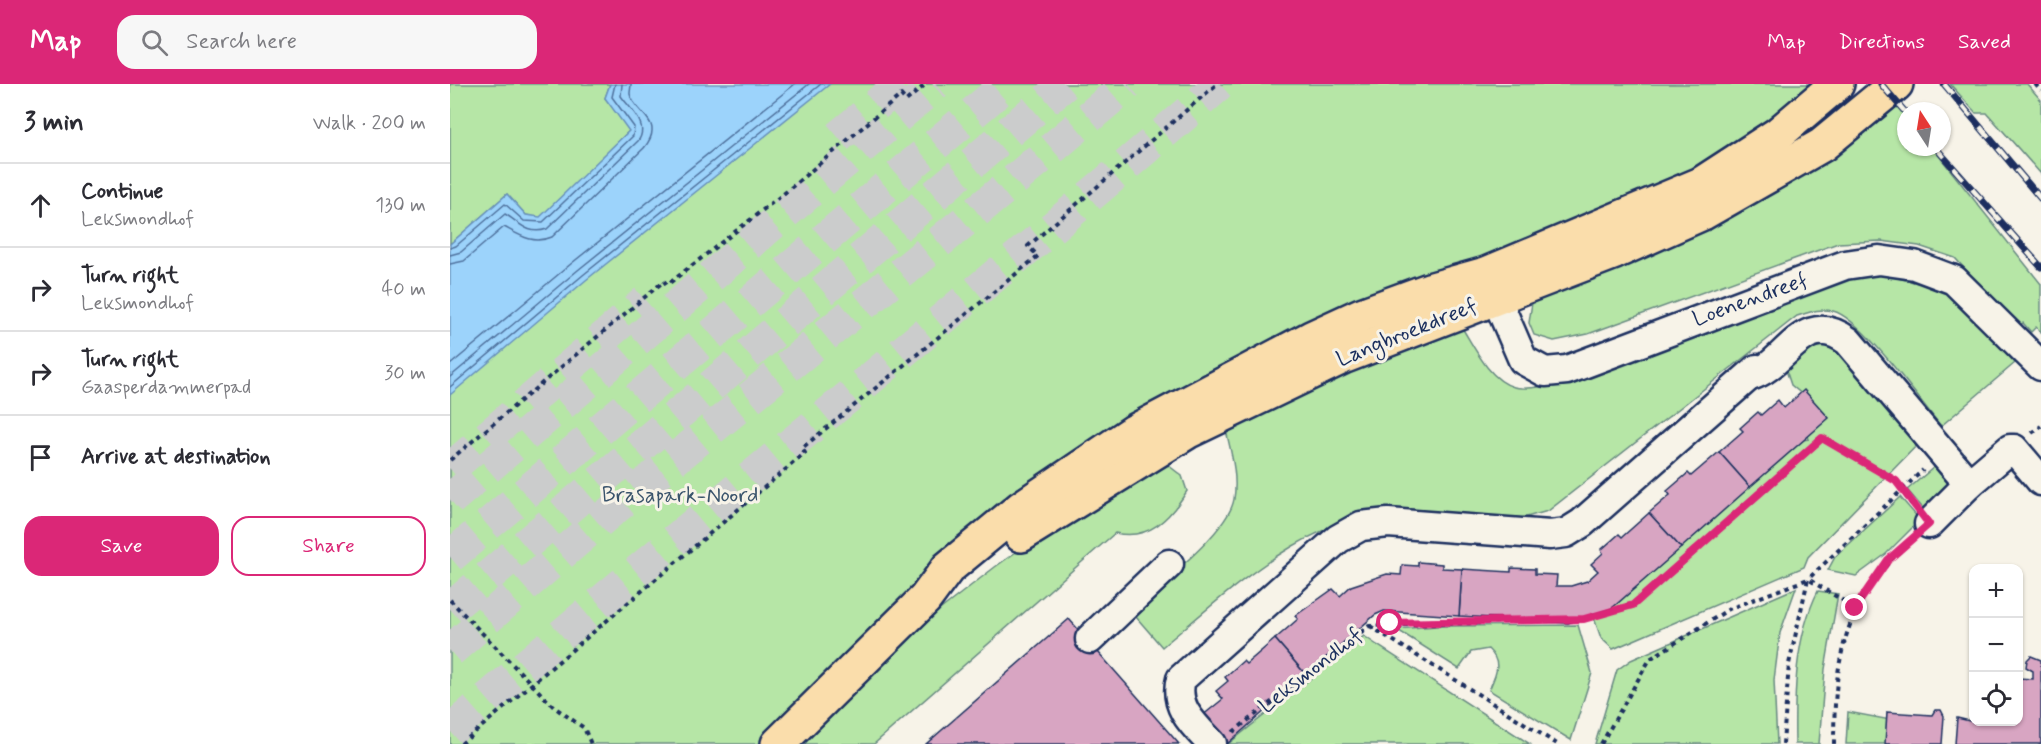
<!DOCTYPE html>
<meta charset="utf-8">
<style>
:root{--surface:#fff;--page:#f7f7f7;--text:#2b2b33;--muted:#7c7c81;--line:#e1e1e2;--accent:#db2777}
body{margin:0;font-family:Mynerve,sans-serif;background:var(--page);color:var(--text)}
.controls{position:absolute;right:18px;bottom:18px;display:grid;overflow:hidden;border-radius:12px;box-shadow:0 2px 4px #0004}
.controls button{width:54px;height:54px;display:grid;place-items:center;padding:0;border:0;border-bottom:2px solid var(--line);background:var(--surface);color:var(--text);font:30px sans-serif}
.compass{position:absolute;left:1447px;top:18px;width:54px;height:54px;border-radius:50%;background:var(--surface);box-shadow:0 2px 4px #0004;rotate:348deg}
.stop{position:absolute;width:18px;height:18px;margin:-14px;border:4px solid #db2777;border-radius:50%;background:#fff}
.stop.end{background:#db2777;border-color:#fff;box-shadow:0 2px 6px #0008}
.list{margin:0;padding:0;list-style:none}
h2{display:flex;justify-content:space-between;align-items:center;height:78px;margin:0;padding:0 24px;font-size:26px}
h2 small{font-size:20px;font-weight:400;color:var(--muted)}
.list li{display:grid;grid-template-columns:39px 1fr auto;gap:18px;align-items:center;box-sizing:border-box;height:84px;padding:0 24px;border-top:2px solid var(--line)}
.list b{display:block;font-size:22px;white-space:nowrap}
.list p{margin:0;font-size:20px;white-space:nowrap;color:var(--muted)}
.list em{font-size:20px;font-style:normal;color:var(--muted)}
.actions{display:flex;gap:12px;padding:18px 24px}
.actions a{flex:1;padding:14px 0;border:2px solid var(--accent);border-radius:18px;text-align:center;font-size:21px;color:var(--accent)}
.actions .main{background:var(--accent);color:#fff}
.icon{flex:none;width:33px;height:33px;fill:none;stroke:currentColor;stroke-width:2;stroke-linecap:round;stroke-linejoin:round}
.map{position:relative;flex:none;width:1591px;height:660px;overflow:hidden}
header{display:flex;align-items:center;gap:36px;box-sizing:border-box;height:84px;padding:0 30px;background:var(--accent);color:#fff}
header strong{font-size:28px}
nav{display:flex;gap:33px;margin-inline-start:auto;font-size:21px}
.search{width:420px;height:54px;background:var(--page);display:flex;align-items:center;gap:15px;box-sizing:border-box;padding:0 21px;border-radius:18px;color:var(--muted);font-size:22px}
main{display:flex}
aside{flex:1;background:var(--surface)}
.map>svg:first-child{display:block}
.green{fill:#b6e6a6;stroke:#688a82;stroke-width:1.5}
.water{fill:#9cd3fb;stroke:#6891bc;stroke-width:1.5}
.lines{fill:none;stroke-linecap:round;stroke-linejoin:round}
.shore{stroke:#4f719d;stroke-width:1.5}
.building{fill:#d8a5c2;stroke:#1b2f5e;stroke-width:1.5}
.highway-tunnel{stroke:#cbcccc;stroke-width:33;stroke-dasharray:33 16;stroke-linecap:butt}
.minor-casing{stroke:#1b2f5e;stroke-width:33}
.major-casing{stroke:#1b2f5e;stroke-width:38}
.path{stroke:#1b2f5e;stroke-width:4;stroke-dasharray:4.5 4.5;stroke-linecap:butt}
.minor{stroke:#f7f3e8;stroke-width:28}
.major{stroke:#faddab;stroke-width:33}
.rail-casing{stroke:#1b2f5e;stroke-width:7}
.rail{stroke:#f7f3e8;stroke-width:4.5;stroke-dasharray:14;stroke-linecap:butt}
.route{stroke:#db2777;stroke-width:8}
.labels{text-anchor:middle;dominant-baseline:central;stroke-width:6;stroke-linejoin:round;paint-order:stroke}
.street-label{font-size:22px;fill:#1b2f5e;stroke:#f7f3e8}
.park-label{font-size:22px;fill:#3a546c;stroke:#f7f3e8}
</style>
<header>
<strong>Map</strong>
<div class="search"><svg class="icon" aria-label="search" viewBox="0 0 24 24"><circle cx="10" cy="10" r="6"/><path d="M15 15l6 6"/></svg>Search here</div>
<nav><a>Map</a><a>Directions</a><a>Saved</a></nav>
</header>
<main>
<aside>
<h2>3 min<small>Walk · 200 m</small></h2>
<ul class="list">
<li><svg class="icon" aria-label="ahead" viewBox="0 0 24 24"><path d="M12 20V5M6 11l6-6 6 6"/></svg><div><b>Continue</b><p>Leksmondhof</p></div><em>130 m</em></li>
<li><svg class="icon" aria-label="right" viewBox="0 0 24 24"><path d="M7 20v-9h11M14 6l5 5-5 5"/></svg><div><b>Turn right</b><p>Leksmondhof</p></div><em>40 m</em></li>
<li><svg class="icon" aria-label="right" viewBox="0 0 24 24"><path d="M7 20v-9h11M14 6l5 5-5 5"/></svg><div><b>Turn right</b><p>Gaasperdammerpad</p></div><em>30 m</em></li>
<li><svg class="icon" aria-label="arrive" viewBox="0 0 24 24"><path d="M6 21V4h12l-3 4 3 4H6"/></svg><div><b>Arrive at destination</b></div></li>
</ul>
<div class="actions"><a class="main">Save</a><a>Share</a></div>
</aside>
<div class="map">
<svg width="1591" height="660" viewBox="0 0 1591 660">
<rect width="100%" height="100%" fill="#f7f3e8"/>
<filter id="ink" filterUnits="userSpaceOnUse"><feTurbulence type="fractalNoise" baseFrequency=".0167" numOctaves="2"/><feDisplacementMap in="SourceGraphic" scale="12" xChannelSelector="R" yChannelSelector="G"/><feConvolveMatrix kernelMatrix="1 2 1 2 8 2 1 2 1" color-interpolation-filters="sRGB"/></filter>
<g filter="url(#ink)">
<!-- green -->
<g class="green">
<polygon points="0,0 160,0 155,14 180,46 90,134 76,131 57,110 0,160"/>
<polygon points="366,0 1368,0 1256,83 787,279 390,579 309,660 0,660 0,304"/>
<polygon points="1500,0 1577,0 1591,16 1591,90 1537,29 1526,29"/>
<polygon points="1445,17 1456,31 1456,63 1482,63 1591,200 1591,248 1586,243 1581,248 1573,239 1567,243 1505,174 1469,162 1431,157 1388,159 1138,250 1104,257 1084,251 1079,239 1083,212"/>
<path d="M1401,191H1435L1501,207L1565,279L1491,342C1470,317 1412,234 1383,227C1370,224 1360,228 1347,232L1098,427C1087,430 1075,434 1063,436C1036,439 993,426 963,426C862,426 785,503 712,563L680,526C707,502 779,448 784,415C788,391 781,369 776,346L870,302L1011,242C1024,263 1039,296 1064,303C1108,316 1346,212 1401,191Z"/>
<polygon points="1370,260 1387,264 1472,356 1358,473 1354,483 1163,565 1151,554 1144,534 1178,507 1343,357 1359,355 1354,337 1366,322 1341,301 1335,283 1350,267"/>
<path d="M714,378L732,392L737,407C720,434 699,457 665,449L424,660H349L487,528L545,483L601,443Z"/>
<polygon points="1490,378 1509,392 1477,429 1457,406"/>
<polygon points="1450,413 1470,436 1436,470 1406,492 1378,486 1385,473"/>
<polygon points="1346,504 1330,549 1324,596 1327,660 1145,660 1167,586 1181,576"/>
<path d="M1368,507L1388,510L1375,585L1369,660H1345C1344,609 1345,553 1368,507Z"/>
<path d="M1128,541L1142,589L1121,656L1039,606C1046,590 1053,579 1038,565L1021,568L1009,585L946,545L987,542Z"/>
<polygon points="914,552 927,561 1080,660 778,660"/>
<polygon points="1398,628 1446,637 1445,660 1396,660"/>
</g>
<!-- water -->
<polygon class="water" points="160,0 380,0 136,196 0,311 0,160 57,110 76,131 90,133 179,47 155,14"/>
<g class="lines">
<!-- shore -->
<g class="shore">
<polyline points="0,164 6,162 55,120 74,137 93,138 183,52 184,43 162,13 165,0"/>
<path d="M0,171L11,168L55,130C69,138 78,152 97,145L188,57C200,41 180,25 171,12L172,0"/>
<path d="M0,180L14,177L54,143C69,151 83,161 102,153L194,64C217,36 184,30 180,10C180,6 181,3 181,0"/>
<polyline points="0,281 122,179 345,0"/>
<polyline points="0,293 128,186 359,0"/>
<polyline points="0,303 133,191 371,0"/>
</g>
</g>
<!-- building -->
<g class="building">
<polygon points="1354,306 1379,334 1300,403 1269,368 1293,347 1290,344 1308,328 1311,331 1328,316 1334,324"/>
<polygon points="1269,368 1300,403 1231,464 1199,429 1220,411 1217,407 1238,389 1241,392"/>
<polygon points="1199,429 1231,464 1161,525 1118,539 1009,532 1012,485 1061,488 1061,484 1085,485 1085,490 1107,491 1106,502 1121,502 1137,497 1148,487 1141,480 1153,469 1151,466 1169,450 1172,453"/>
<polygon points="968,478 992,480 992,484 1012,485 1009,532 934,527 925,531 856,591 825,555 848,535 845,532 883,505 890,512 901,502 937,490 951,491 952,481 968,482"/>
<polygon points="619,535 729,660 476,660"/>
<polygon points="825,555 856,591 777,660 752,632 773,615 766,607 778,597 775,593 793,577 796,580"/>
<polygon points="1581,572 1591,576 1591,660 1505,660 1507,634 1524,638 1568,638 1568,594 1583,595 1583,587 1576,583 1577,576"/>
<polygon points="1485,626 1491,626 1494,632 1492,660 1435,660 1437,628 1482,631"/>
</g>
<g class="lines">
<!-- highway-tunnel -->
<g class="highway-tunnel">
<polyline points="388,53 451,0"/>
<polyline points="0,385 196,217"/>
<polyline points="0,416 486,0"/>
<polyline points="0,473 557,0"/>
<polyline points="0,525 615,0"/>
<polyline points="0,567 152,435 560,100 678,0"/>
<path d="M0,647C253,426 518,221 770,0"/>
</g>
<!-- minor casing -->
<g class="minor-casing">
<g id="minor">
<polyline points="1038,195 1073,276 1095,288 1117,286 1395,181 1429,176 1464,181 1504,196 1591,282"/>
<path d="M1300,292C1336,283 1352,223 1398,257L1519,400L1560,365H1564L1591,397"/>
<polyline points="1479,440 1519,400"/>
<polyline points="640,555 719,480"/>
<path d="M762,660C744,641 723,623 731,595L888,455L911,442L938,439L1100,451L1116,449L1132,439L1307,285"/>
</g>
</g>
<!-- major casing -->
<g class="major-casing">
<g id="major">
<polyline points="571,451 737,348 895,272 1165,168 1253,129 1372,61 1446,0"/>
<polyline points="328,660 475,515 498,484 571,424 685,347 861,254 911,231 979,206 1036,190 1251,100 1328,50 1387,0"/>
</g>
</g>
<!-- path -->
<g class="path">
<polyline points="1585,0 1591,7"/>
<polyline points="1582,349 1591,342"/>
<polyline points="0,376 214,197 217,201 337,107 451,11 456,17 476,0"/>
<polyline points="0,516 104,623 134,644 141,660"/>
<polyline points="920,542 1107,660"/>
<polyline points="783,648 919,542 1134,535 1183,521 1372,354 1446,397 1462,420"/>
<polyline points="11,660 355,369 352,364 588,172 578,162 767,0"/>
<polyline points="1151,660 1200,575 1279,525 1358,495 1405,524"/>
<polyline points="1333,660 1339,580 1358,495 1473,386"/>
<path d="M1384,660C1384,576 1394,515 1460,457"/>
</g>
<!-- minor -->
<use href="#minor" class="minor"/>
<!-- major -->
<use href="#major" class="major"/>
<!-- rail casing -->
<g class="rail-casing">
<g id="rail">
<polyline points="1431,0 1456,29"/>
<polyline points="1494,0 1591,115"/>
<polyline points="1485,63 1591,183"/>
</g>
</g>
<!-- rail -->
<use href="#rail" class="rail"/>
</g>
</g>
<g class="lines" filter="url(#ink)">
<!-- route -->
<polyline class="route" points="940,539 1134,535 1183,521 1372,354 1446,397 1479,440 1438,476 1405,524"/>
</g>
<g class="labels">
<!-- street labels -->
<g class="street-label">
<text transform="translate(1300 216) rotate(-20)">Loenendreef</text>
<text transform="translate(957 249) rotate(-22)">Langbroekdreef</text>
<text transform="translate(861 587) rotate(-38)">Leksmondhof</text>
</g>
<!-- park labels -->
<g class="park-label">
<text x="230" y="412">Brasapark-Noord</text>
</g>
</g>
</svg>
<div class="controls">
<button>+</button>
<button>−</button>
<button><svg class="icon" aria-label="locate" viewBox="0 0 24 24"><circle cx="12" cy="12" r="6"/><path d="M12 2v4M12 18v4M2 12h4M18 12h4"/></svg></button>
</div>
<svg class="compass" viewBox="-18 -18 36 36"><path d="M0-13l5 13h-10z" fill="#e53935"/><path d="M0 13l5-13h-10z" fill="#7c7c81"/></svg>
<div class="stop" style="left:940px;top:539px"></div>
<div class="stop end" style="left:1405px;top:524px"></div>
</div>
</main>
